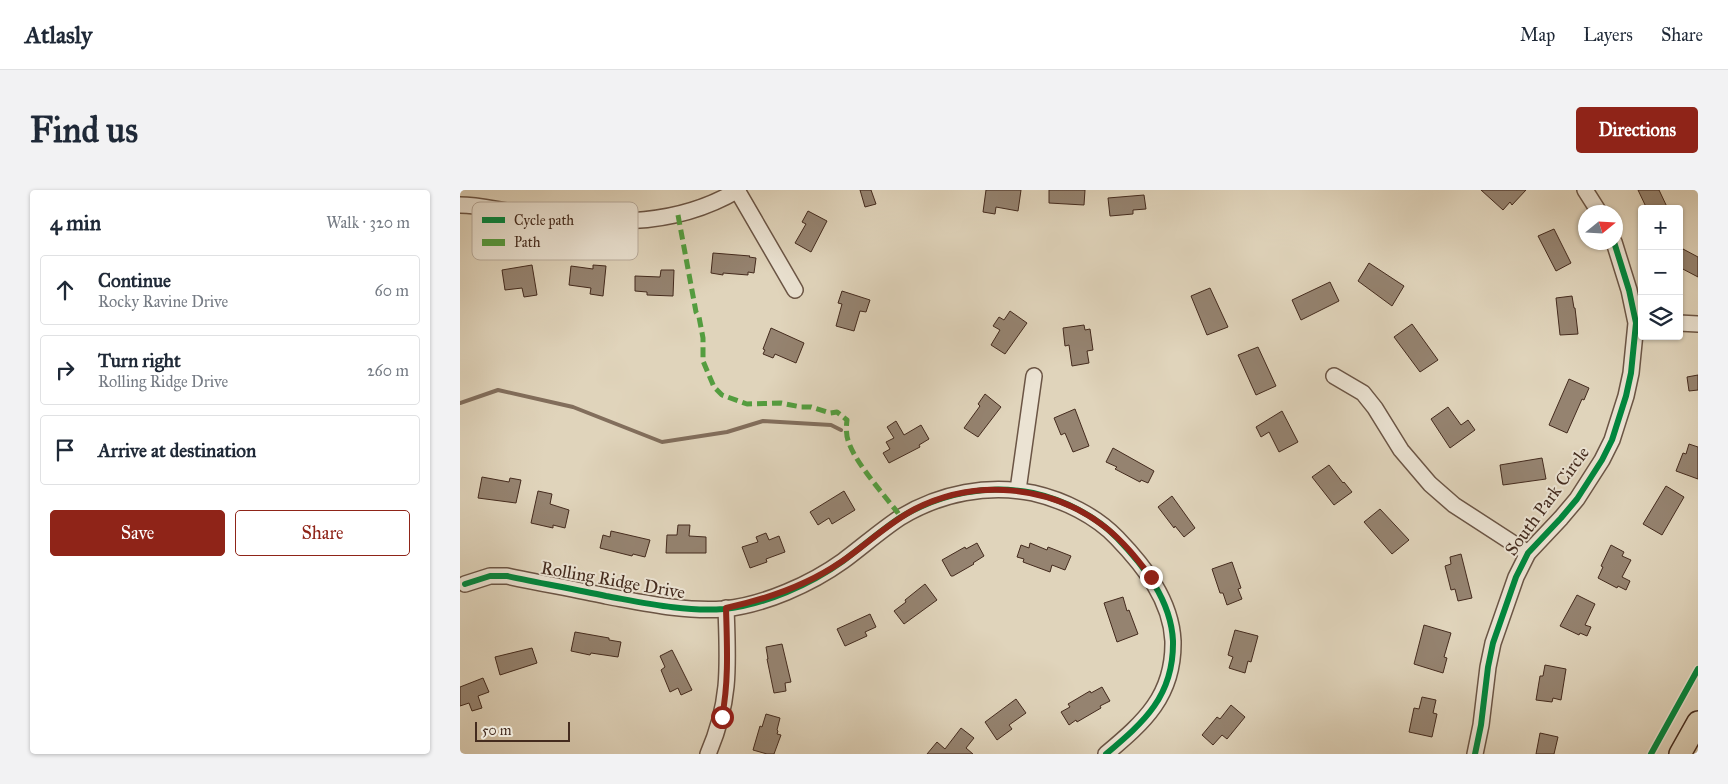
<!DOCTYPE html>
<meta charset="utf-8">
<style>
:root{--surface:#fff;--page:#f2f2f3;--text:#1f2937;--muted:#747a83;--line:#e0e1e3;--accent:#8f2418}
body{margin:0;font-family:"IM FELL Great Primer",serif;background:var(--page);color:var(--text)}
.controls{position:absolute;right:15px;top:15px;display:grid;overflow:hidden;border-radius:5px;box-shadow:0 1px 4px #0004}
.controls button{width:45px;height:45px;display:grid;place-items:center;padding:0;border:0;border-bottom:1px solid var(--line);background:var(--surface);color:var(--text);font:25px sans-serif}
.compass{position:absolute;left:1118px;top:15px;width:45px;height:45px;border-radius:50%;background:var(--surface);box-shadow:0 1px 4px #0004;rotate:72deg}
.scale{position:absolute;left:15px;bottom:12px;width:95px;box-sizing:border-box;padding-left:5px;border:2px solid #442b1e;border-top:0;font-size:14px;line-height:18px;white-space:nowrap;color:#442b1e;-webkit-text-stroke:4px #ebe3d3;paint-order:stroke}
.stop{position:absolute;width:15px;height:15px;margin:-11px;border:4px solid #8f2418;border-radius:50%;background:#fff}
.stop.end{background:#8f2418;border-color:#fff;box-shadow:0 1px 5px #0008}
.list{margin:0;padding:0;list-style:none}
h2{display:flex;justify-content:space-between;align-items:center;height:65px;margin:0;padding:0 20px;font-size:21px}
h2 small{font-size:16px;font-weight:400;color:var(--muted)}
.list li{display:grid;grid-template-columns:32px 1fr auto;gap:15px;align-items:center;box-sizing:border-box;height:70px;margin:0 10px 10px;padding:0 10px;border:1px solid var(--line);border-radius:5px}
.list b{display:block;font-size:19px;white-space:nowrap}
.list p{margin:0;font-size:16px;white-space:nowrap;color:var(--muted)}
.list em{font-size:16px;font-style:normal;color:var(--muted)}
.actions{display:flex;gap:10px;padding:15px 20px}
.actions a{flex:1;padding:11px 0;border:1px solid var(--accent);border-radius:5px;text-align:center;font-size:18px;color:var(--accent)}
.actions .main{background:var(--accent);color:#fff}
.icon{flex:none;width:28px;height:28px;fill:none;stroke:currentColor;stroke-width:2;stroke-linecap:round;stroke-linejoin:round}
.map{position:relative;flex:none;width:1238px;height:564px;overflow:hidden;border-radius:5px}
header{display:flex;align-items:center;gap:30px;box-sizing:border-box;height:70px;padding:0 25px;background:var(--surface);border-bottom:1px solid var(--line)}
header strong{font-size:24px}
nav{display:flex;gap:28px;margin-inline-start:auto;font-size:18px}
.intro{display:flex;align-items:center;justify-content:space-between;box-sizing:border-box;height:120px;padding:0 30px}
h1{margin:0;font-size:35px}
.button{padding:12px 22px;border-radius:5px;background:var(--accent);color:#fff;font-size:18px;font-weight:700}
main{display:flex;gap:30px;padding:0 30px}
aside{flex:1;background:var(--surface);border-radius:5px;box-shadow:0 1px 4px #0004}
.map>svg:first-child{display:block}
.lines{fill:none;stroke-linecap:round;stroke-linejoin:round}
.stream{stroke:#826e5c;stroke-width:4}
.building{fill:#958370;stroke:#442b1e}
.minor-casing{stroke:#6b5545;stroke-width:18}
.highway-casing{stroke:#442b1e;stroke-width:24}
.minor{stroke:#ebe3d3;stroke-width:15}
.highway{stroke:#e0d4bb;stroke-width:21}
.quiet{stroke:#549d3f;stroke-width:5;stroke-dasharray:10 5;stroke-linecap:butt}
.cycleway-casing{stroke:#ebe3d3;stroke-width:9}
.cycleway{stroke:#00873e;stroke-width:6}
.route{stroke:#8f2418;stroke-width:6}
.labels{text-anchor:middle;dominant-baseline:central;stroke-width:4;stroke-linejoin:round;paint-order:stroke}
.street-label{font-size:18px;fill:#442b1e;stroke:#ebe3d3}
.key{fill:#ebe3d3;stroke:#b9ac9d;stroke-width:1}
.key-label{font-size:14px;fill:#442b1e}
</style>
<header>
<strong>Atlasly</strong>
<nav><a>Map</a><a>Layers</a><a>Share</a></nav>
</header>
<div class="intro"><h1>Find us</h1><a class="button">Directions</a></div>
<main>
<aside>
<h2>4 min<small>Walk · 320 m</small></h2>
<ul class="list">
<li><svg class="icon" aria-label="ahead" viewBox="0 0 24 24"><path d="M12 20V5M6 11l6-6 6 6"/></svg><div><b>Continue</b><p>Rocky Ravine Drive</p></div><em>60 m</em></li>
<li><svg class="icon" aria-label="right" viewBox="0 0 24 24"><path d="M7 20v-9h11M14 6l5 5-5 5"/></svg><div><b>Turn right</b><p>Rolling Ridge Drive</p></div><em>260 m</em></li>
<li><svg class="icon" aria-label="arrive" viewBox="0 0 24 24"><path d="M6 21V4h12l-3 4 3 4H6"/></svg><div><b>Arrive at destination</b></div></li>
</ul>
<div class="actions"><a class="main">Save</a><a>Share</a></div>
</aside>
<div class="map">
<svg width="1238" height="564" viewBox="0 0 1238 564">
<rect width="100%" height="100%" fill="#e0d4bb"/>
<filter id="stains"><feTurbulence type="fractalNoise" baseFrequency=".004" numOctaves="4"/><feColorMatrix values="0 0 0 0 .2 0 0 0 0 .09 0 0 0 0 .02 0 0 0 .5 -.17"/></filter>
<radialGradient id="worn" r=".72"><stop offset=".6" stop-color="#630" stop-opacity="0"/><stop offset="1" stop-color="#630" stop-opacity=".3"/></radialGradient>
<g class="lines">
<!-- stream -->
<polyline class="stream" points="0,213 38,200 113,217 202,252 267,242 303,231 371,235 381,240"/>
</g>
<!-- building -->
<g class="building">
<polygon points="400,0 411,0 416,14 405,17"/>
<polygon points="526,0 561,0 558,21 536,17 535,24 523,22"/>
<polygon points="589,0 625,0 624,15 589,13"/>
<polygon points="1021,0 1066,0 1052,15 1050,12 1043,20"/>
<polygon points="1178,0 1199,0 1208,19 1187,19"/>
<polygon points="684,5 686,19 673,20 673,24 650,26 648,8"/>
<polygon points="348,21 367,31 351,62 335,53 346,34 342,32"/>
<polygon points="1094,39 1111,73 1096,81 1078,46"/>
<polygon points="1223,59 1238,67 1238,87 1219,77 1219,67"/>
<polygon points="253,63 290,66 289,67 296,68 294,83 288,82 288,85 263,83 263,85 251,83"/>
<polygon points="909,73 944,96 932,116 898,91"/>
<polygon points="72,75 77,105 64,107 62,98 45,100 42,80"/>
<polygon points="133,75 146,76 143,106 130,104 131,98 109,95 111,76 133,79"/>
<polygon points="201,80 214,80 213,106 187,105 187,102 175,101 175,86 200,87"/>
<polygon points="870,92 879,111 841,130 832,110"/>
<polygon points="750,98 768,137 747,145 731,106"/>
<polygon points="382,101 410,110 406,122 400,121 394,141 376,136 382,114 378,113"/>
<polygon points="1112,106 1114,118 1115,118 1118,144 1100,145 1096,108"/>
<polygon points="550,121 567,133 545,164 531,155 540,140 533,136 539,127 544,130"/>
<polygon points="952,134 978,170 960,182 934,147"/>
<polygon points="624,135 625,140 630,139 633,160 627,161 629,173 612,176 609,155 605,156 603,138"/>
<polygon points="311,138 344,153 336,173 315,164 313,168 303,164 305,160 303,159"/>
<polygon points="798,157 816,196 796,205 778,165"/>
<polygon points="1238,185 1238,200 1229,201 1227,187"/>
<polygon points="1109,189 1129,198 1124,210 1122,209 1107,243 1089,235"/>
<polygon points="525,204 541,217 518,247 504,238 520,216 518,214"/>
<polygon points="988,217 1001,235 1008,230 1015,240 990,258 971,229"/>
<polygon points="615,219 629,256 613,262 605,243 601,245 594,228"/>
<polygon points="822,221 838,252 819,262 809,242 801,247 796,237"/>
<polygon points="436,231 444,245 461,235 469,249 459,255 460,257 429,273 423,263 430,259 426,252 434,248 427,237"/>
<polygon points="1229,254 1238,257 1238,289 1216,281 1223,263 1226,264"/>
<polygon points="653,258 694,281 688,293 681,290 680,292 655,279 657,277 646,272"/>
<polygon points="1082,268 1086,289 1043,295 1040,275"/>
<polygon points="869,275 883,293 884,292 892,302 874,315 852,287"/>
<polygon points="22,287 49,292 50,288 61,290 56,313 18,308"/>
<polygon points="1206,296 1224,307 1202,345 1183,334"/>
<polygon points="78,301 92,304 90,314 109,320 105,338 93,335 93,338 71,333"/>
<polygon points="384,301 395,320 372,334 369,328 358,335 350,322"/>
<polygon points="712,306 735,338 724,347 715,336 714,338 698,317"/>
<polygon points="920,319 949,350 932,364 904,332"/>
<polygon points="218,335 230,335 229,346 246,347 246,363 206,363 207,345 217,345"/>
<polygon points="151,341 190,350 185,367 173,364 172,366 140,358 143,345 150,347"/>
<polygon points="306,343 309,350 319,346 325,362 306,369 307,372 290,378 282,357 298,352 296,347"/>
<polygon points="517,353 524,366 513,373 514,374 493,386 491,386 482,370 505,357 506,359"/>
<polygon points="570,353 587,360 588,357 611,366 605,380 592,375 590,382 563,372 564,369 557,367 561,355 569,358"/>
<polygon points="1151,355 1164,362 1162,366 1171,370 1162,387 1170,391 1166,400 1158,396 1157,398 1138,388 1143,377 1141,376"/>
<polygon points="1001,364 1012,408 998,411 995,399 991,400 985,376 991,374 990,367"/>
<polygon points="772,372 781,398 778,399 782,409 767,415 763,403 760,403 752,379"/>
<polygon points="465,394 477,410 444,434 434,421 446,412 445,410"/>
<polygon points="1117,405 1135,414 1125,435 1131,437 1127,446 1120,443 1119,445 1100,436"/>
<polygon points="663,407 667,421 669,420 678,444 657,452 644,413"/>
<polygon points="410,424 416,437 405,442 407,446 385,456 377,439"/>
<polygon points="964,435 991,443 984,467 987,468 983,483 954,474"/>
<polygon points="775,440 798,446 791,472 788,471 785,483 769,478 773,467 768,465"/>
<polygon points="115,442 149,448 149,450 161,452 158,467 131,463 130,465 111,461"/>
<polygon points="322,454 331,492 325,493 326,501 314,503 307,469 308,469 306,457"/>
<polygon points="72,458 77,473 40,485 35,467"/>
<polygon points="212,460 232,500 221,505 218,498 210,502 201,480 205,477 200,466"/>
<polygon points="1085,475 1106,479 1101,510 1093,508 1092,512 1076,510 1080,486 1083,486"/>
<polygon points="23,488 29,502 18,506 22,518 12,521 9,513 0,516 0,497"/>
<polygon points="642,497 650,511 640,516 641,518 617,532 616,530 609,535 601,522 610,517 608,514 630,501 631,503"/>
<polygon points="962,507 976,510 973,523 977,524 972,547 949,542 954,518 959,519"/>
<polygon points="556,509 566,523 549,535 552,539 537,550 525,532"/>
<polygon points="771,515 785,527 767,549 762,545 753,555 742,545 757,527 760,529"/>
<polygon points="306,524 320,528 317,540 318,541 317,544 321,545 314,564 307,564 293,560 300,536 302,537"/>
<polygon points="501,538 514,548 506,558 513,564 467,564 477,552 485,559"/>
<polygon points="1080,543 1098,547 1094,564 1076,564"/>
</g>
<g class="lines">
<!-- minor casing -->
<g class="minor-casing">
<g id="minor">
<polyline points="277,0 335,100"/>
<polyline points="1125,0 1139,22"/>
<path d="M0,15C20,15 41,21 61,23C137,33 209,41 278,0"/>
<polyline points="1219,133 1238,134"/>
<polyline points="874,186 903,203 915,218 941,260 970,294 994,315 1068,363"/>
<polyline points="558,300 574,186"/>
<path d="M5,394L30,386H47C80,393 113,399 146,406C185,413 225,422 264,419C304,415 351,394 383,371C402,357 421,340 441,327C481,303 528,294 573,303C604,310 636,326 657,348C684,376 711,410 713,451C714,506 684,532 646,564"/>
<path d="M248,564C271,511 268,474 266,418"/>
<polyline points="1015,564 1021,535 1028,477 1033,453 1056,387 1068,363 1101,328 1117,309 1142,270 1152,250 1166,206 1171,183 1176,133 1169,100 1154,52"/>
</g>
</g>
<!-- highway casing -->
<g class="highway-casing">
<polyline id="highway" points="1220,564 1238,532"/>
</g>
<!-- minor -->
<use href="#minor" class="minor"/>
<!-- highway -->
<use href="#highway" class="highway"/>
<!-- quiet -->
<path class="quiet" d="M218,25L236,122L239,127L243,148V171L254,197L262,205L287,214L321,213L341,217H351L370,223L377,222L387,230C386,238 386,246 389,253C396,274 427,308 441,327"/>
<!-- cycleway casing -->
<g class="cycleway-casing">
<g id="cycleway">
<path d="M5,394L30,386H47C80,393 113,399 146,406C185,413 225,422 264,419C304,415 351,394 383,371C402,357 421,340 441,327C481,303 528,294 573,303C604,310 636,326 657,348C684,376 711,410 713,451C714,506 684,532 646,564"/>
<polyline points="1015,564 1021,535 1028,477 1033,453 1056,387 1068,363 1101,328 1117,309 1142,270 1152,250 1166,206 1171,183 1176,133 1169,100 1154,52"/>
<polyline points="1191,564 1238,479"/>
</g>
</g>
<!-- cycleway -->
<use href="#cycleway" class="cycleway"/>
</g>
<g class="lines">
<!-- route -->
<path class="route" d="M262,527C269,491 267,455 266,418C307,409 346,396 381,372C406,355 428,333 455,319C516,288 591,295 645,337C663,351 677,369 691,387"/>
</g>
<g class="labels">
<!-- street labels -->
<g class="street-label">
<text transform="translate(1087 311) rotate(-54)">South Park Circle</text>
<text transform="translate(153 390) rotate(10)">Rolling Ridge Drive</text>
</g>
</g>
<!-- legend -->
<rect x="12" y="12" width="166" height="58" rx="8" class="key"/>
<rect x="22" y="27" width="23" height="6" fill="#00873e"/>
<rect x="22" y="49" width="23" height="7" fill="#549d3f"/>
<g class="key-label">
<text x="54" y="35">Cycle path</text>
<text x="54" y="57">Path</text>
</g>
<rect width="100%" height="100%" filter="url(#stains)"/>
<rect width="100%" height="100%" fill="url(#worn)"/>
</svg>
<div class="controls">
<button>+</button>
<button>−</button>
<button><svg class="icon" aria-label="layers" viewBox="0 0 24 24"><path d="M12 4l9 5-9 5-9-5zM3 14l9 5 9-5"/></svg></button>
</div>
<svg class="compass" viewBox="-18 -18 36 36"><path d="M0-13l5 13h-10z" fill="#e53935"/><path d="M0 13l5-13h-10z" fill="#747a83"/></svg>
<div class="scale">50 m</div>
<div class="stop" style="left:262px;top:527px"></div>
<div class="stop end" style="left:691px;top:387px"></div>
</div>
</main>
